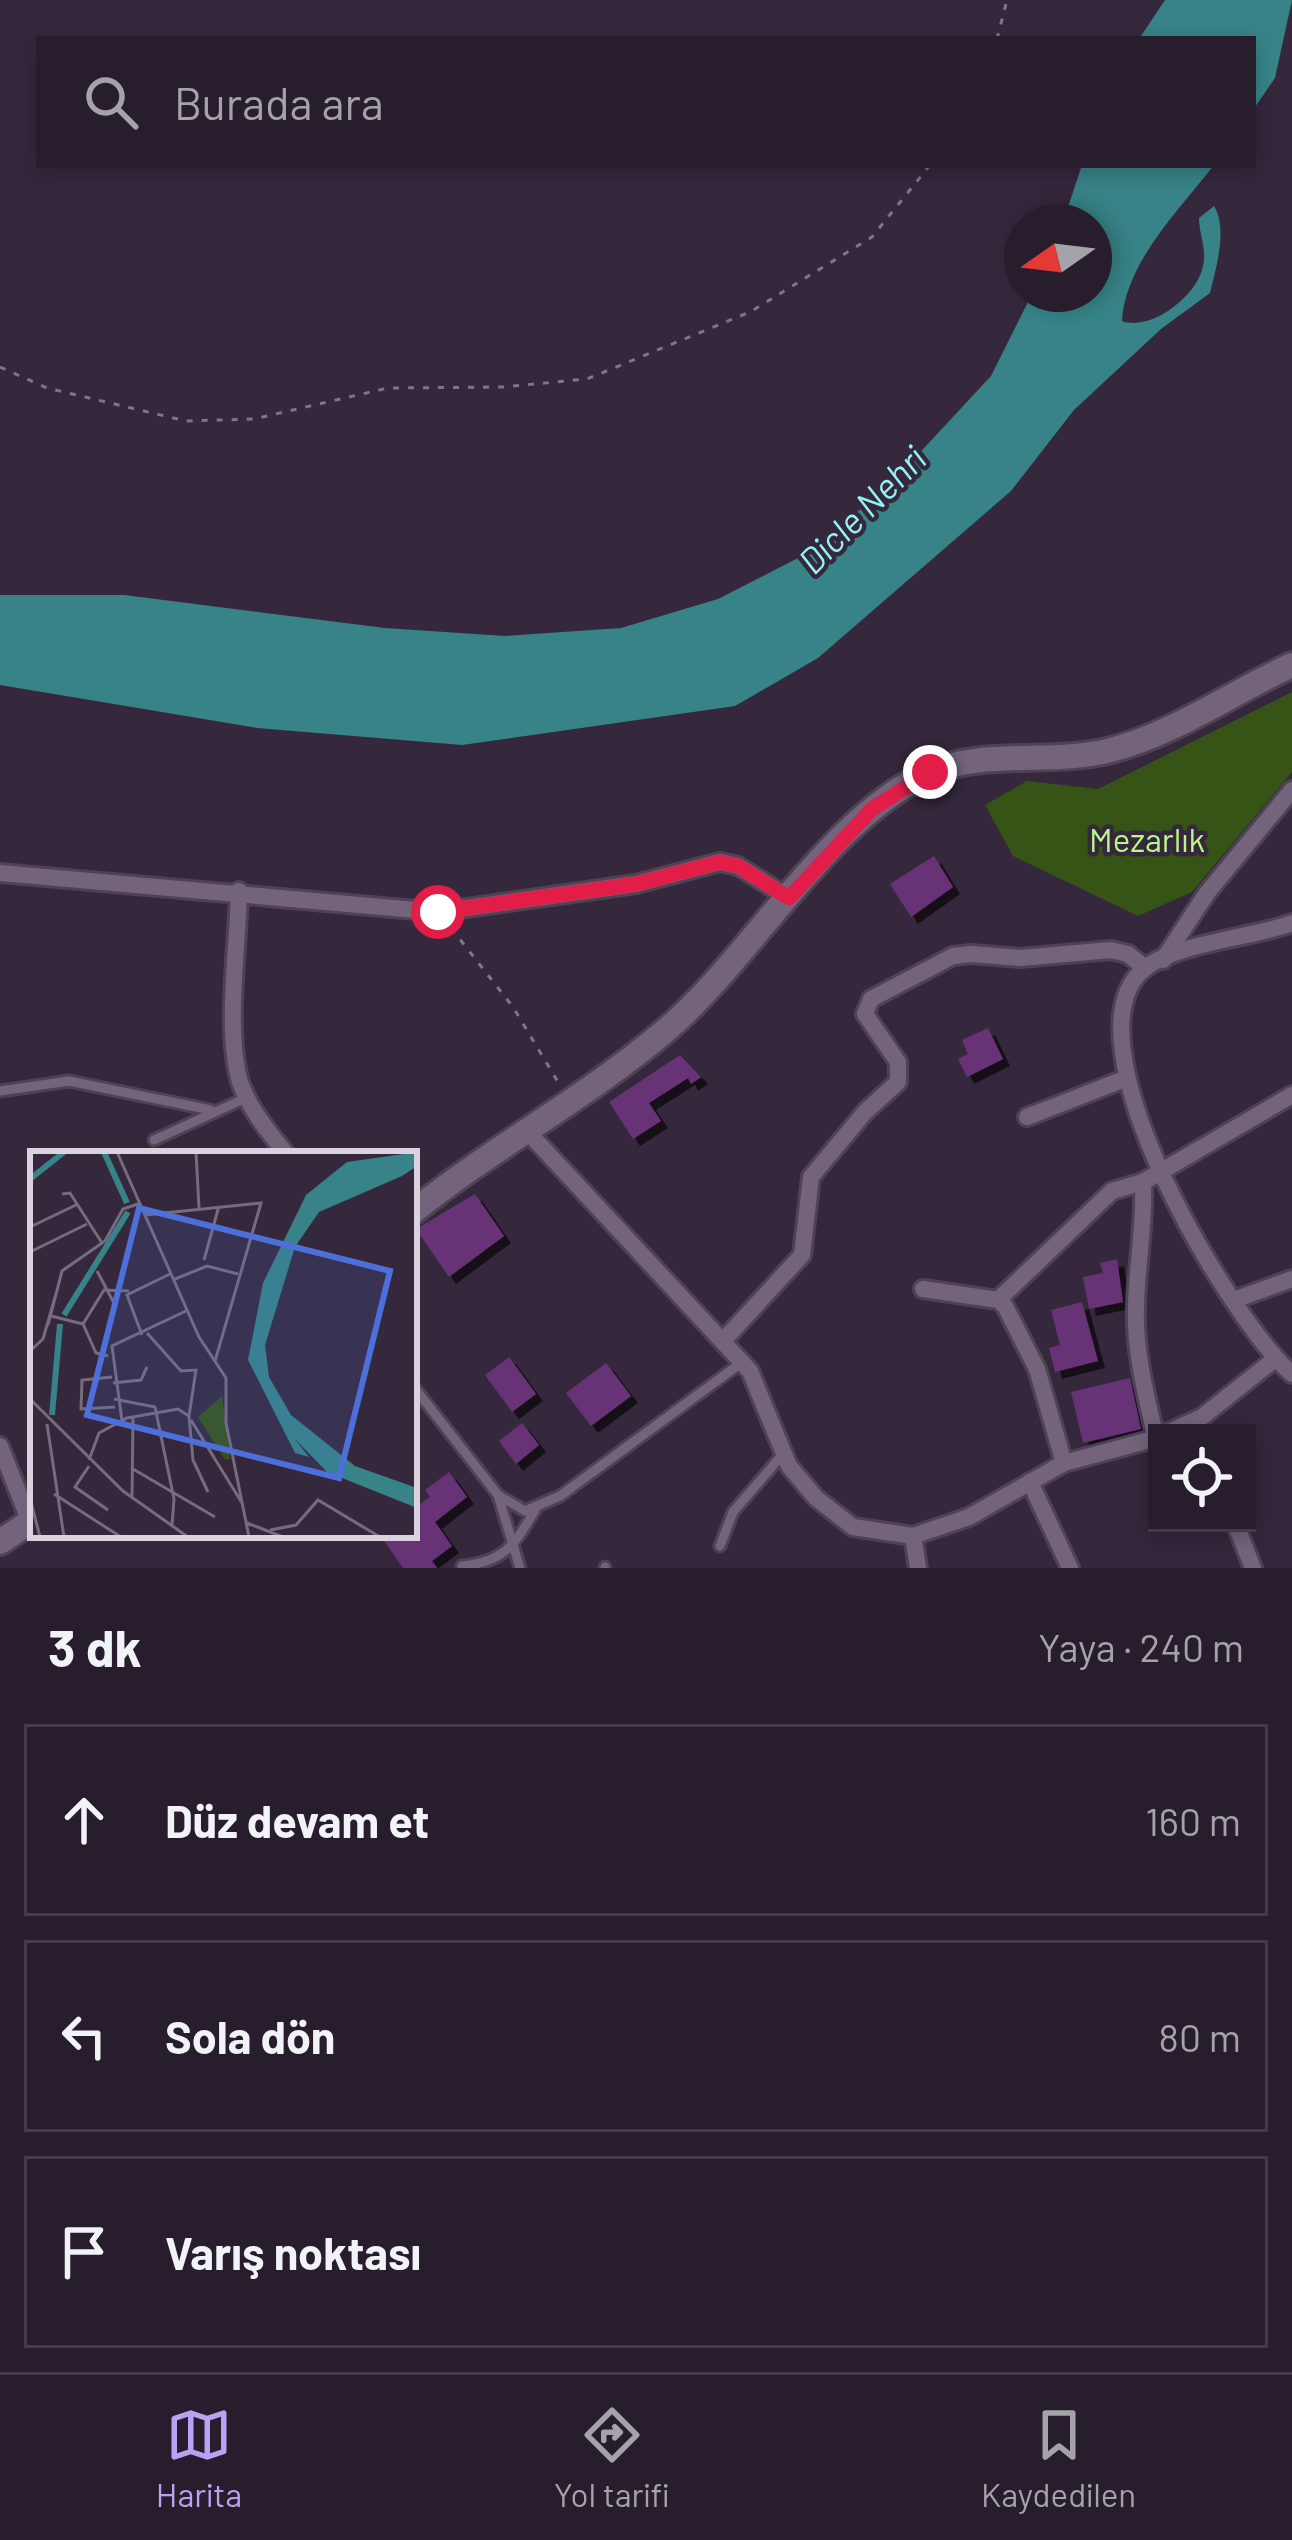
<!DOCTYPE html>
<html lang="tr">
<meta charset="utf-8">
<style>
:root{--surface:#281d2d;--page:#342a39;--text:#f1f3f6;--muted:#a5a2aa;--line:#443b49;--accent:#bca0f2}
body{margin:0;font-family:Barlow,sans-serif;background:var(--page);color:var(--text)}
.controls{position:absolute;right:36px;bottom:36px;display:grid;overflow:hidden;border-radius:0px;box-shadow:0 6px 18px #0003}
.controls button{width:108px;height:108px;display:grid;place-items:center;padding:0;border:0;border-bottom:3px solid var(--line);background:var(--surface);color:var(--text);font:60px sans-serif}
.compass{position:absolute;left:1004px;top:204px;width:108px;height:108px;border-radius:50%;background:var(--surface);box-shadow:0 6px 18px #0003;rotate:256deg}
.stop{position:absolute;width:36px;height:36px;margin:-27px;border:9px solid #e11d48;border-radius:50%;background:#fff}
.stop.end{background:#e11d48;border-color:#fff;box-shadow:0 3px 12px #0008}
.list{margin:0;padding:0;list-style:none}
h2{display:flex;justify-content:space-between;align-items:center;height:156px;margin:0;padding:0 48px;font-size:51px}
h2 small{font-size:39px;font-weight:400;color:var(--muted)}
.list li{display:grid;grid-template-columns:78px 1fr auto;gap:36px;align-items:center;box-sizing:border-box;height:192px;margin:0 24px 24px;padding:0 24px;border:3px solid var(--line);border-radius:0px}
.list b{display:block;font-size:45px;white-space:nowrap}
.list em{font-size:39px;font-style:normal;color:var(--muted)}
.icon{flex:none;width:66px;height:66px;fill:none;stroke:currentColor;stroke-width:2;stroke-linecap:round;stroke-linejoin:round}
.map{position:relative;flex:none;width:1292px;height:1568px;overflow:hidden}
.search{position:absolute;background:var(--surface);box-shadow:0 6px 18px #0003;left:36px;right:36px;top:36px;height:132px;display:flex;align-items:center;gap:30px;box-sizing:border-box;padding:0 42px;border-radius:0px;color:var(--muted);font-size:45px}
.sheet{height:804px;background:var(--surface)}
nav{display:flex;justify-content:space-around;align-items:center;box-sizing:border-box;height:168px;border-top:3px solid var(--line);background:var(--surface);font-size:33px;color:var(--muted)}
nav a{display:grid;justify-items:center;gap:6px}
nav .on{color:var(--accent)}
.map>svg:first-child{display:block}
.green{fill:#355416}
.water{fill:#378387}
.building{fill:#683276;filter:url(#shadow)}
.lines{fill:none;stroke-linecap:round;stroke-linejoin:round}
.lane-casing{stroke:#4e4254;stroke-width:15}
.street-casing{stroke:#4e4254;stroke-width:22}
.secondary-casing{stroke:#4e4254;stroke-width:30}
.path{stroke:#817587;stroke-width:3;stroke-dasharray:6 9;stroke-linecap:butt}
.lane{stroke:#73647c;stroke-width:9}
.street{stroke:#73647c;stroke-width:16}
.secondary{stroke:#73647c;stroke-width:24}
.route{stroke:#e11d48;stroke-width:15}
.labels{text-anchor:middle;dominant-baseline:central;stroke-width:9;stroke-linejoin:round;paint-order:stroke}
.park-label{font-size:33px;fill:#bbf788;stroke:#35273c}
.water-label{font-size:36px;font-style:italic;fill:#92f2f7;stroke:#35273c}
.inset-river{fill:none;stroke:#378387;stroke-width:6}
.inset-road{fill:none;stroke:#776b7e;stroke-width:3}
.view{fill:#4c6fda;fill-opacity:0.15;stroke:#4c6fda;stroke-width:6}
.inset-edge{fill:none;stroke:#dbd2e0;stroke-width:6}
</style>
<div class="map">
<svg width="1292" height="1568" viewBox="0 0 1292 1568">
<defs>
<filter id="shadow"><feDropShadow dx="7" dy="7" stdDeviation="0" flood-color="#0009"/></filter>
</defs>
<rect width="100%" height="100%" fill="#35273c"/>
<!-- green -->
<polygon class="green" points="1292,692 1292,772 1192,892 1138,916 1013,856 985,805 1027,781 1098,789"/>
<!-- water -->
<g class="water">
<polygon points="1165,0 1292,0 1275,78 1253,110 1253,39 1139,39"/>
<path d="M1082,165H1214C1180,209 1125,263 1122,321C1151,332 1198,295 1203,266C1207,250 1199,234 1199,218L1214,206C1228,229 1216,268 1210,293L1161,329L1074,410L1011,491L818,658L735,706L462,745L257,728L0,685V595H124L385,628L505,636L621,628L718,599L800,557L886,489L991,376L1032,294H1094V222H1063Z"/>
</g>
<!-- building -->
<g class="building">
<polygon points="934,856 953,887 911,917 890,884"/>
<polygon points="988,1028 1003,1059 967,1077 958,1059 968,1054 962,1040"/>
<polygon points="680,1055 701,1077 691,1084 688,1078 649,1103 661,1121 633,1139 609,1102"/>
<polygon points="475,1194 504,1236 449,1277 416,1229"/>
<polygon points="1117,1259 1123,1302 1089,1309 1083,1277 1103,1273 1100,1263"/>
<polygon points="1082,1302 1098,1361 1055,1372 1049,1348 1060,1345 1051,1310"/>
<polygon points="509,1357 536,1394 512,1412 485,1375"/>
<polygon points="606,1363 631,1396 591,1426 566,1393"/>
<polygon points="1130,1378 1141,1429 1083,1443 1071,1392"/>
<polygon points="522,1423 539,1445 516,1464 499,1441"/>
<polygon points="449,1472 467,1497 435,1522 452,1546 432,1561 437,1568 403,1568 380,1535 414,1535 414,1508 430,1497 425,1490"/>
</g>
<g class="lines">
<!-- lane casing -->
<g class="lane-casing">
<g id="lane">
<polyline points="0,1091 69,1081 211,1110"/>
<polyline points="154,1140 248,1097"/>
<polyline points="414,1387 498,1495 525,1511 560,1496 741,1363"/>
<polyline points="498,1495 520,1568"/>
<polyline points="720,1546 733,1512 783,1454"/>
<path d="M462,1566C505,1562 515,1544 535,1510"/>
<polyline points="605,1568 605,1567"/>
</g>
</g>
<!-- street casing -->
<g class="street-casing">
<g id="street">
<polyline points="0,873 438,912 636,884 720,862 738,866 789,898"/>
<path d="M239,891C238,946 225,1030 240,1082C249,1109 269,1132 286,1154"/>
<path d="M1292,923C1252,938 1175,943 1144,969C1060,1038 1231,1321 1292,1374"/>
<polyline points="1163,960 1207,893 1292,790"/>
<polyline points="1027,1117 1127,1078"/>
<polyline points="527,1131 750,1371 789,1466 816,1498 853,1527 913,1536 969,1517 1064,1463 1157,1438"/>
<polyline points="923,1289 998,1300 1005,1306 1037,1369 1064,1463"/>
<polyline points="998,1300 1112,1191 1143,1182"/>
<polyline points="1234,1300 1292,1279"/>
<polyline points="723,1341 802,1255 811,1177 865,1112 898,1082 898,1062 865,1014 871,999 953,956 971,954 1020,958 1111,950 1128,954 1145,968"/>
<polyline points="1167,1433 1202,1417 1275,1359"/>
<path d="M1156,1438C1146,1395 1134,1350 1136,1306C1137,1263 1145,1224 1143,1182L1292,1095"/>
<polyline points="0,1446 30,1522"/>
<polyline points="1030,1482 1070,1568"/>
<polyline points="1235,1523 1253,1568"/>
<polyline points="913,1536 918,1568"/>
</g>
</g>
<!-- secondary casing -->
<g class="secondary-casing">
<g id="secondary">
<path d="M414,1211C495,1146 586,1098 665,1031C751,959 829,816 931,772C986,749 1053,765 1111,750C1174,734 1233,692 1292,665"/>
<polyline points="0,1542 33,1520"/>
</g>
</g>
<!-- path -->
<g class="path">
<polyline points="997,39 1007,0"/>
<polyline points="0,367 47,388 186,421 254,419 388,388 503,387 587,379 750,312 872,237 930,165"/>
<polyline points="451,928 513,1007 558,1082"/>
</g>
<!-- lane -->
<use href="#lane" class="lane"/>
<!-- street -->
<use href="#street" class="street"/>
<!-- secondary -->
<use href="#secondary" class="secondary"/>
</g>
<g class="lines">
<!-- route -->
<polyline class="route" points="438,912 636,884 720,862 738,866 789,898 872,809 930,772"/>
</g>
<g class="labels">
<!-- park labels -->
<g class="park-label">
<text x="1147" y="839">Mezarlık</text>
</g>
<!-- water labels -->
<g class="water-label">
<text transform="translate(861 509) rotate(-45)">Dicle Nehri</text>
</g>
</g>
<!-- overview -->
<g transform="translate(30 1151)">
<rect width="387" height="387" fill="#35273c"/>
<path d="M192,245L200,308L195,309L168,266Z" fill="#355416"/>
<path d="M387,1V15L372,25L289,61L265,96L235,194L239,226L261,264L325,315L387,337V357L297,321L264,287L279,306L265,302L218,209L233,132L276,44L317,11Z" fill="#378387"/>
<path class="inset-river" d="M74,1L97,52M0,28L34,1M34,164L98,61M22,264L30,173"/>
<path class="inset-road" d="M87,1L169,186L196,227V272L219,386M166,1L169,57M32,43L40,42L72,92M115,64L231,52L185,210M0,76L46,54M0,101L57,73M174,109L189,55M67,120L85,154M145,128L177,115L208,123M21,165L53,173L66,202L78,205M53,173L74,139L99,140M18,174L32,120L75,90L93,58L111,52M117,182L151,220L166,219L159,265M112,184L97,144L142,122M0,200L13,188L28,136M82,226L52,229L51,258L85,256M83,232L111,229L117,216M0,248L93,340L158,386M84,248L125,256L144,348L142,374M161,269L212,352M92,270L82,195L158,159M17,273L34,386M59,309L69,282L97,267L148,258L159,265L163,309L178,341M59,315L45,336L78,359M103,318L185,366M24,343L91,386M0,347L10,386M102,347L103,266M217,372L253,386M240,379L266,374L288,349L350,386"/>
<path class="view" d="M109,57L360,120L309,327L57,264Z"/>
<rect width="387" height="387" class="inset-edge"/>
</g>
</svg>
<div class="controls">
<button><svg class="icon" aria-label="locate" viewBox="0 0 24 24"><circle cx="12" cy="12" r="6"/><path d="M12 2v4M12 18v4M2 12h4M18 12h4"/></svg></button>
</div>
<svg class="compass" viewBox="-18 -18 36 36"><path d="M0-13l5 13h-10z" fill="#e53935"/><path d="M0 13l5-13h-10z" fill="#a5a2aa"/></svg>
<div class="stop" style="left:438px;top:912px"></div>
<div class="stop end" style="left:930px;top:772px"></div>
<div class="search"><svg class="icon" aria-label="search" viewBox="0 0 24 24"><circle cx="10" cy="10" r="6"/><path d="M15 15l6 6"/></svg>Burada ara</div>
</div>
<section class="sheet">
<h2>3 dk<small>Yaya · 240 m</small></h2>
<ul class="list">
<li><svg class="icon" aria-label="ahead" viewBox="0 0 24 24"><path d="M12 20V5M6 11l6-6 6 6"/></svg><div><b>Düz devam et</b></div><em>160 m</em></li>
<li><svg class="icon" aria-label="left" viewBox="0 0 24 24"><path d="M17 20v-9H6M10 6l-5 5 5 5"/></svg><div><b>Sola dön</b></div><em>80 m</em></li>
<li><svg class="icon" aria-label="arrive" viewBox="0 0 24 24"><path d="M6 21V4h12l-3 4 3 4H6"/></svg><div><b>Varış noktası</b></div></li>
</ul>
</section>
<nav>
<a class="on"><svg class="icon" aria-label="map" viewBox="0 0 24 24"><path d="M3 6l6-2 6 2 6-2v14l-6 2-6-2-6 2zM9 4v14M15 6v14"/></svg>Harita</a>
<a><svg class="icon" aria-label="directions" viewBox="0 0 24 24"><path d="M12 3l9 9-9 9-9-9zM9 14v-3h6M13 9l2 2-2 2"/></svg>Yol tarifi</a>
<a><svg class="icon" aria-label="saved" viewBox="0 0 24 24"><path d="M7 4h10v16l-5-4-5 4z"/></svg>Kaydedilen</a>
</nav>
